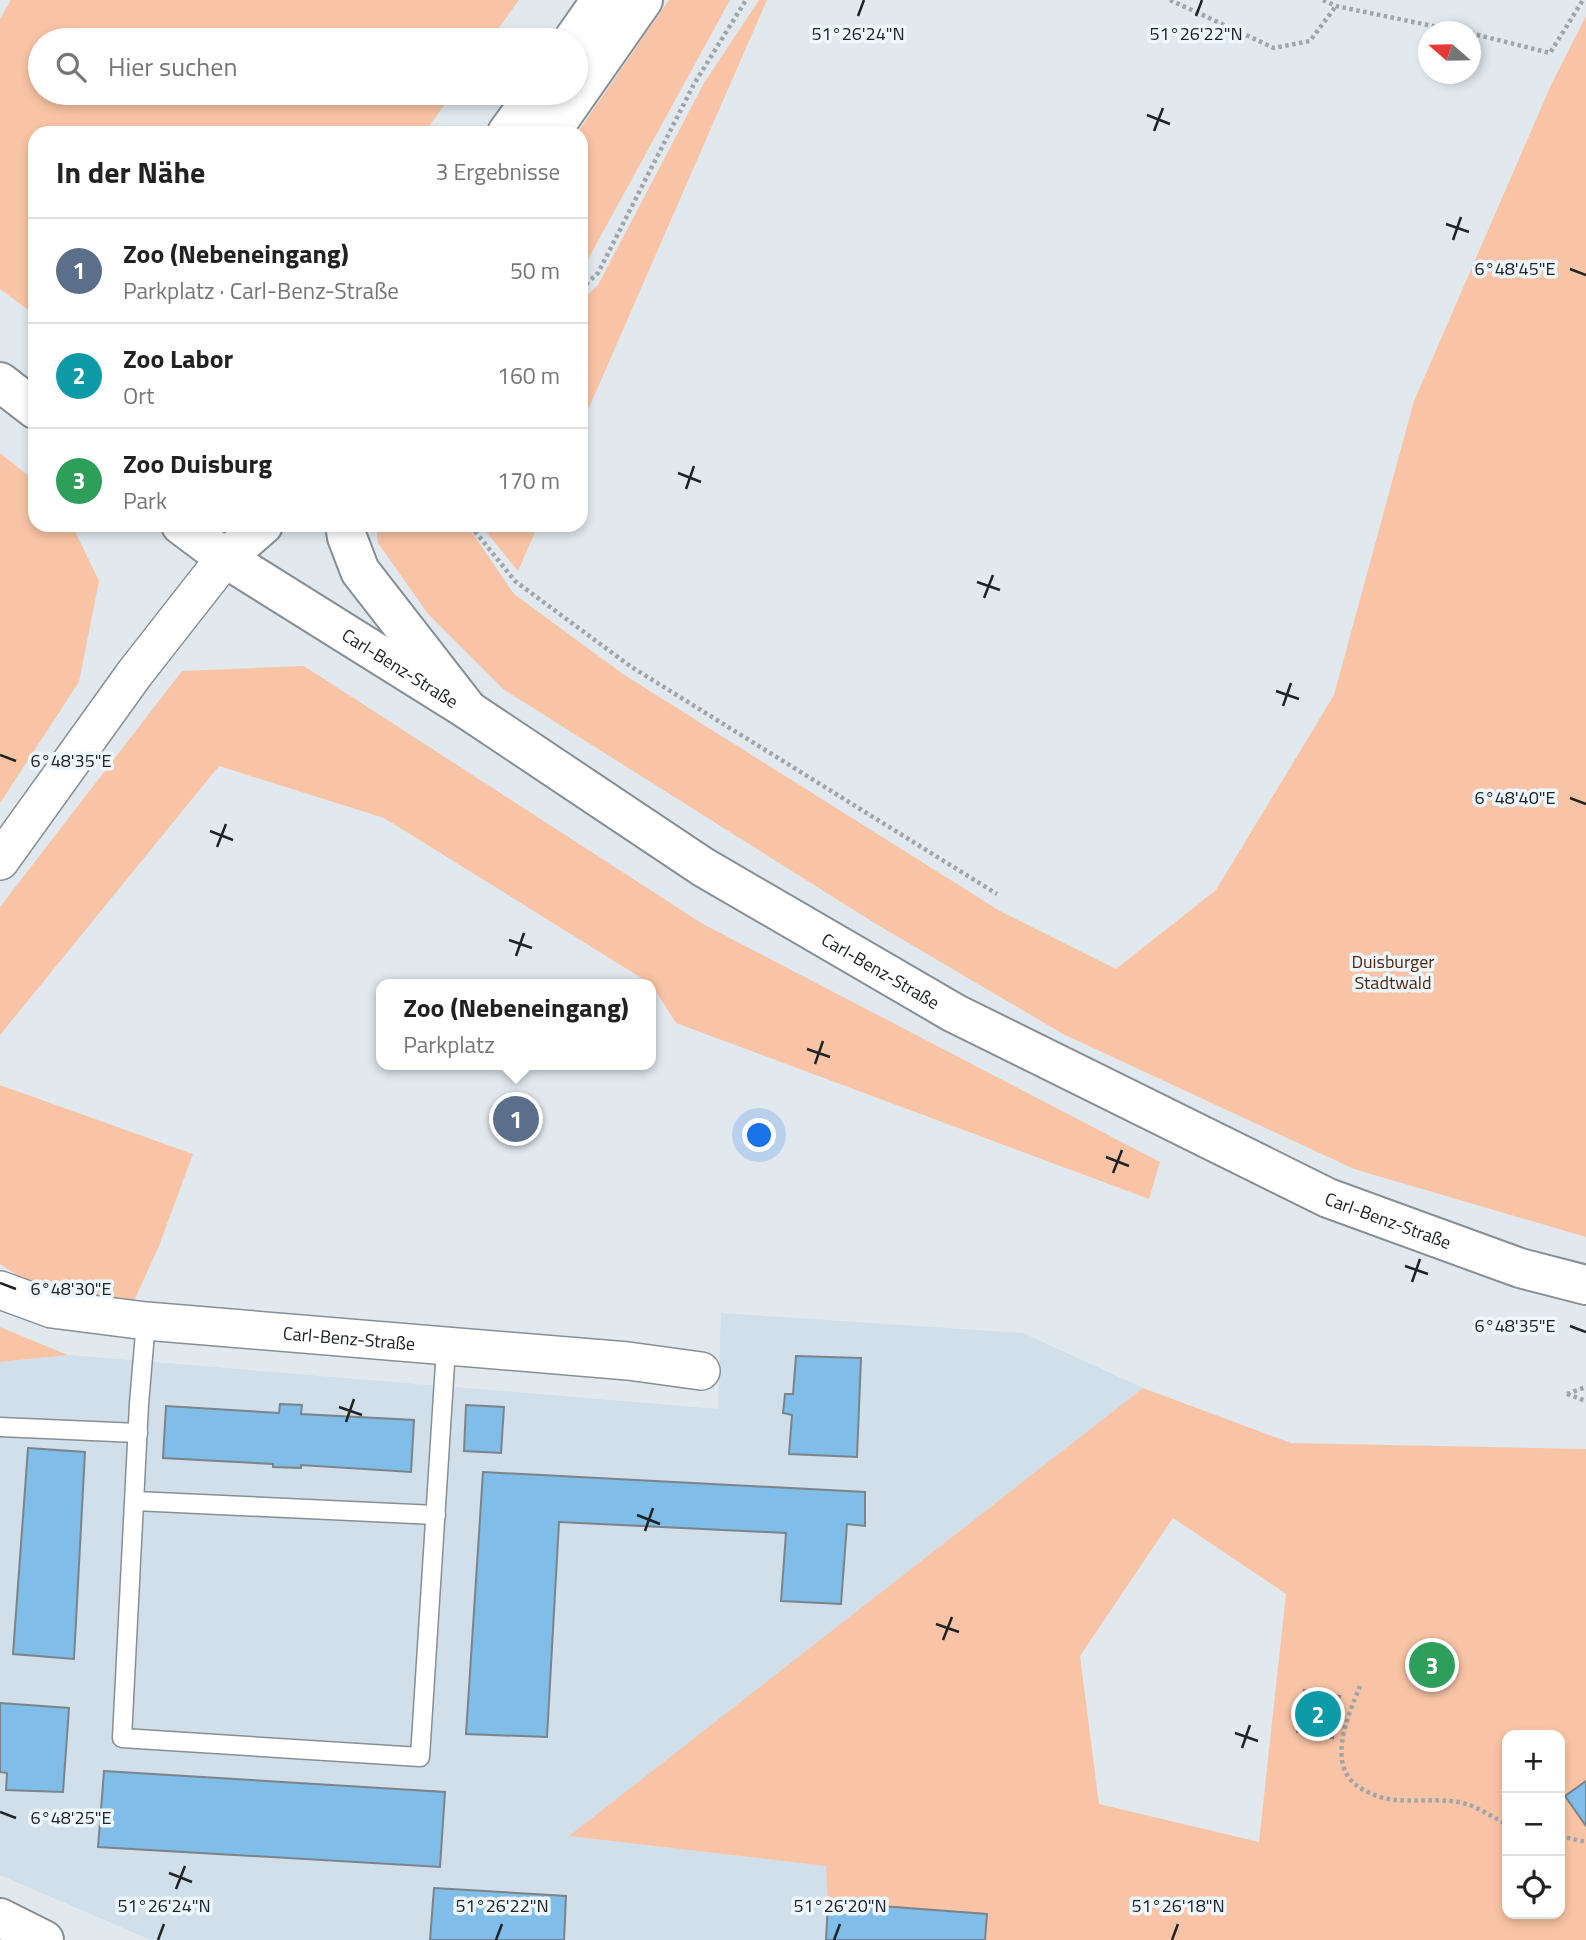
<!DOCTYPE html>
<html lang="de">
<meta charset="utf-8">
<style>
:root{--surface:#fff;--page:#f6f6f6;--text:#222;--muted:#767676;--line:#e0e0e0;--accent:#111827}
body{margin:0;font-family:"Titillium Web",sans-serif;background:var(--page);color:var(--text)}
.controls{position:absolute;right:21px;bottom:21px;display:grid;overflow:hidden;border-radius:14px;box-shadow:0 4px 10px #0003}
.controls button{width:63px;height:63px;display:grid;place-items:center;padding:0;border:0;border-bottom:2px solid var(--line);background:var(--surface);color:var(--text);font:35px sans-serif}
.compass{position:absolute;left:1418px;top:21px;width:63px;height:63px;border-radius:50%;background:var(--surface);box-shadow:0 4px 10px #0003;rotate:290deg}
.you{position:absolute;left:760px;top:1136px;width:24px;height:24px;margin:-18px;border:5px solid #fff;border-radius:50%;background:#1a73e8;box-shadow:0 0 0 10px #1a73e833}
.badge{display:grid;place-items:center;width:46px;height:46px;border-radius:50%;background:var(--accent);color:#fff;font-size:23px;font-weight:700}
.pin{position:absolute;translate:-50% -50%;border:4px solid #fff;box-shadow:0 2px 7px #0006}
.popup{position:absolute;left:376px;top:979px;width:280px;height:91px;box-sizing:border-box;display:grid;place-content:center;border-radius:14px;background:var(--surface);filter:drop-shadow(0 2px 5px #0005);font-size:23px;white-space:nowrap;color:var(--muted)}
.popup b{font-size:26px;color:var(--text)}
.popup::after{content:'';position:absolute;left:50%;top:100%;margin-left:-14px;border:14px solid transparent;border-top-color:var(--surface)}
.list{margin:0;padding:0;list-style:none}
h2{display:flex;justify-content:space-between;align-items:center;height:91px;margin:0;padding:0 28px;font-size:30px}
h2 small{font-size:23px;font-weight:400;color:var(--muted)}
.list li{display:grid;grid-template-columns:46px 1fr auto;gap:21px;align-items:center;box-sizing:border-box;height:105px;padding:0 28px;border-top:2px solid var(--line)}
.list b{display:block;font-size:26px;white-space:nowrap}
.list p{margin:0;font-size:23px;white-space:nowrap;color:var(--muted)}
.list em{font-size:23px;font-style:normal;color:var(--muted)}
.icon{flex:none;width:38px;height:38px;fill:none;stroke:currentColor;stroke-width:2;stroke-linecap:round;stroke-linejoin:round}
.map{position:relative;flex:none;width:1586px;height:1940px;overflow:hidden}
.search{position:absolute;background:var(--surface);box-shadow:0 4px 10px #0003;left:28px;top:28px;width:560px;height:77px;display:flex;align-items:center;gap:18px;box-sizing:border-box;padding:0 24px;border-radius:38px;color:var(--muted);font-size:26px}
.panel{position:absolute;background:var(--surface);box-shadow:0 4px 10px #0003;left:28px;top:126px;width:560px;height:406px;border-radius:21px}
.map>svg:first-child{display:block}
.built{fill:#d0dfea}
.green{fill:#f9c4a5;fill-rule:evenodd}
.building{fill:#80bde8;stroke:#7c8389;stroke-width:2}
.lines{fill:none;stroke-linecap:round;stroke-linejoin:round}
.lane-casing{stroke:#878f95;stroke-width:21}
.street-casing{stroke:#878f95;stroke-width:40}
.secondary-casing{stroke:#878f95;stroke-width:42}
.highway-casing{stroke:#878f95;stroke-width:42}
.path{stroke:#9fa5aa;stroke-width:4.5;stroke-dasharray:3.5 3.5;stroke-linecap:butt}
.lane{stroke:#fff;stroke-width:18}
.street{stroke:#fff;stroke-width:37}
.secondary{stroke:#fff;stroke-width:38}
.highway{stroke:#fff;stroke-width:38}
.ticks{fill:none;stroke:#202325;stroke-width:2.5}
.labels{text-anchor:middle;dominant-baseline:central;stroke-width:7;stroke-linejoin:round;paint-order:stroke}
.street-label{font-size:18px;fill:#202325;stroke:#eef6fd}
.park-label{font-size:18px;fill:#50280d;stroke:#eef6fd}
.ticks-label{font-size:18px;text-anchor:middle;fill:#202325;stroke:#eef6fd;stroke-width:7;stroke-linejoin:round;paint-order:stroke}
</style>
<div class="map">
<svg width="1586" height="1940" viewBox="0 0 1586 1940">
<rect width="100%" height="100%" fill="#e1e9ef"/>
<!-- built -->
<polygon class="built" points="721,1313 1023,1333 1143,1388 570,1836 827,1866 829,1902 987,1914 985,1940 151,1940 0,1875 0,1362 68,1355 718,1409"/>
<!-- green -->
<g class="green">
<polygon points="11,0 519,0 490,40 40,40 40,93 453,93 424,133 35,133 35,315 0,289 0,19"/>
<polygon points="669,0 730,0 581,272 581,133 577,133"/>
<polygon points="759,0 767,0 581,426 581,301 598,285 704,83"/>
<polygon points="1586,16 1586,1237 1354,1169 1063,1034 876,924 503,689 428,614 378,543 376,525 467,525 514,594 623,674 1000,911 1116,969 1216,890 1334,695 1414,401 1551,85"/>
<polygon points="0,453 35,481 35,525 72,525 99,581 79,682 0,803"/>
<polygon points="483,525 538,525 518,571 483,528"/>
<polygon points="304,666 703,924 1160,1162 1149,1199 676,1023 651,984 384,818 219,766 0,1035 0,907 182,671"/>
<polygon points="0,1085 193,1154 159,1246 133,1303 29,1283 0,1264"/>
<polygon points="0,1327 68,1355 0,1362"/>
<path d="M1143,1388L1291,1443L1586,1449V1940H985L986,1914L828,1902L826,1866L569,1836ZM1173,1518L1286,1594L1259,1842L1099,1804L1080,1656ZM1507,1735H1560V1914H1507Z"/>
</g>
<!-- building -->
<g class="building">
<polygon points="796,1356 861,1358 857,1457 789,1454 792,1415 783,1413 785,1394 793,1394"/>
<polygon points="280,1404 302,1405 301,1414 414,1420 411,1472 301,1465 301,1468 273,1467 273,1464 163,1458 166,1406 279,1413"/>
<polygon points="466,1405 504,1407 501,1453 464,1451"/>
<polygon points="28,1448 85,1452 74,1659 13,1654"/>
<polygon points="483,1472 865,1492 865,1526 847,1524 841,1604 781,1601 786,1533 559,1522 547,1737 466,1734"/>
<polygon points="1304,1690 1340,1696 1333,1738 1297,1732"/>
<polygon points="0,1703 69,1708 63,1792 6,1790 7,1773 0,1772"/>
<polygon points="104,1771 445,1792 440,1867 98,1847"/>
<polygon points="1586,1781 1586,1826 1565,1796"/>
<polygon points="434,1888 566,1896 564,1940 430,1940"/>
<polygon points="828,1902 987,1914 985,1940 826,1940"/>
</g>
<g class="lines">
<!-- lane casing -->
<g class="lane-casing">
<g id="lane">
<polyline points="146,1321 139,1404 122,1738 420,1757 446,1348"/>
<polyline points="0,1427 138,1433"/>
<polyline points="135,1501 436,1515"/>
</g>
</g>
<!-- street casing -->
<g class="street-casing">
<g id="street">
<polyline points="0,861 135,673 225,558"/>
<path id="s1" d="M0,1290L52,1309L146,1321L628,1361L701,1371"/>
</g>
</g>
<!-- secondary casing -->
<g class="secondary-casing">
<g id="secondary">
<polyline points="0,382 35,409"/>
<path id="s2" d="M181,525L225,558L468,710L703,867L954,1013L1328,1198L1520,1268L1586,1285"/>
</g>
</g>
<!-- highway casing -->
<g class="highway-casing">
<g id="highway">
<polyline points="573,40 601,0"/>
<polyline points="507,133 536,93"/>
<polyline points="550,133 643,0"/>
<polyline points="345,525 347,537 360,571 468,710"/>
<polyline points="225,558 263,525"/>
<polyline points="0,1918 44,1940"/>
</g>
</g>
<!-- path -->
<g class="path">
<polyline points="1170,0 1274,48 1310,41 1336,6"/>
<polyline points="1323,0 1336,6 1462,32"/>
<polyline points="1470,33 1550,53 1583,0"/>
<polyline points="581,289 598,273 694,84 746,0"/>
<polyline points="473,525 473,529 515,581 630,666 997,894"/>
<polyline points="1567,1394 1586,1387"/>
<polyline points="1567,1394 1586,1401"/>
<path d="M1360,1686C1348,1716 1324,1768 1362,1789C1373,1795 1386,1800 1398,1800C1420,1802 1442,1798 1463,1803C1479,1807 1493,1818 1507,1824"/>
<polyline points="1560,1836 1586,1842"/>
</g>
<!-- lane -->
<use href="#lane" class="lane"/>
<!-- street -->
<use href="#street" class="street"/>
<!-- secondary -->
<use href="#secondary" class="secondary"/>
<!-- highway -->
<use href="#highway" class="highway"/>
</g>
<!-- ticks -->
<path class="ticks" d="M858,16L864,0M1196,16L1202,0M1147,115L1170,124M1154,131L1163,108M1446,224L1469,232M1453,240L1461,217M1570,269L1586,275M678,473L701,482M686,489L694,466M977,582L1000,590M984,598L993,575M1276,691L1299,699M1283,706L1291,683M0,755L16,761M1570,798L1586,804M210,831L233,840M217,847L226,824M509,940L532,948M516,956L524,933M807,1049L830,1057M815,1064L823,1041M1106,1157L1129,1166M1113,1173L1122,1150M1405,1266L1428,1274M1412,1282L1420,1259M0,1283L16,1289M1570,1326L1586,1332M339,1407L362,1415M346,1422L354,1399M637,1515L660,1524M645,1531L653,1508M936,1624L959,1632M943,1640L952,1617M1235,1733L1258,1741M1242,1748L1250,1725M0,1812L16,1818M169,1873L192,1882M176,1889L185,1866M158,1940L164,1924M496,1940L502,1924M834,1940L840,1924M1172,1940L1178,1924"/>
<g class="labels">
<!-- street labels -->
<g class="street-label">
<text stroke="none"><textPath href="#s2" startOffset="262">Carl-Benz-Straße</textPath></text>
<text stroke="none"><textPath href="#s2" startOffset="830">Carl-Benz-Straße</textPath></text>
<text stroke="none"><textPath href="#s2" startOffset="1396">Carl-Benz-Straße</textPath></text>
<text stroke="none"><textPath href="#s1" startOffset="354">Carl-Benz-Straße</textPath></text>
</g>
<!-- park labels -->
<g class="park-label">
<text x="1393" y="961">Duisburger<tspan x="1393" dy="21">Stadtwald</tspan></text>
</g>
</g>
<g class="ticks-label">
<text x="858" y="40">51°26'24"N</text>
<text x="1196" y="40">51°26'22"N</text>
<text x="1515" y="275">6°48'45"E</text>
<text x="71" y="767">6°48'35"E</text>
<text x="1515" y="804">6°48'40"E</text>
<text x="71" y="1295">6°48'30"E</text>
<text x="1515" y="1332">6°48'35"E</text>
<text x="71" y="1824">6°48'25"E</text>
<text x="164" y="1912">51°26'24"N</text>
<text x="502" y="1912">51°26'22"N</text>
<text x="840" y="1912">51°26'20"N</text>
<text x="1178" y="1912">51°26'18"N</text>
</g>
</svg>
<div class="controls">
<button>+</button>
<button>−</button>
<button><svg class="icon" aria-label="locate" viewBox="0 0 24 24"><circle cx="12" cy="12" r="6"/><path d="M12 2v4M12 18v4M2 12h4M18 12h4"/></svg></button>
</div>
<svg class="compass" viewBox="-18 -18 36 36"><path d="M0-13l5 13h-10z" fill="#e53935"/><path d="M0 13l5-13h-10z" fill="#767676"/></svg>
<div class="you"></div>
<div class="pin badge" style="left:516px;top:1119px;background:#5c6f8a">1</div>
<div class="popup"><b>Zoo (Nebeneingang)</b>Parkplatz</div>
<div class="pin badge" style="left:1318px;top:1714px;background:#0f9aa8">2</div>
<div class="pin badge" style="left:1432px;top:1665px;background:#2e9e5b">3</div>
<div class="search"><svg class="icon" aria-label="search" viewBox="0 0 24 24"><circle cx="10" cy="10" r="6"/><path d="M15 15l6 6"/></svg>Hier suchen</div>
<section class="panel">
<h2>In der Nähe<small>3 Ergebnisse</small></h2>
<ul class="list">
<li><span class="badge" style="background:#5c6f8a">1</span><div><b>Zoo (Nebeneingang)</b><p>Parkplatz · Carl-Benz-Straße</p></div><em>50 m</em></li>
<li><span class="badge" style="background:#0f9aa8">2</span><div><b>Zoo Labor</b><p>Ort</p></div><em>160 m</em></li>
<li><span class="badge" style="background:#2e9e5b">3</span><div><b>Zoo Duisburg</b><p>Park</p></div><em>170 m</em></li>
</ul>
</section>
</div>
